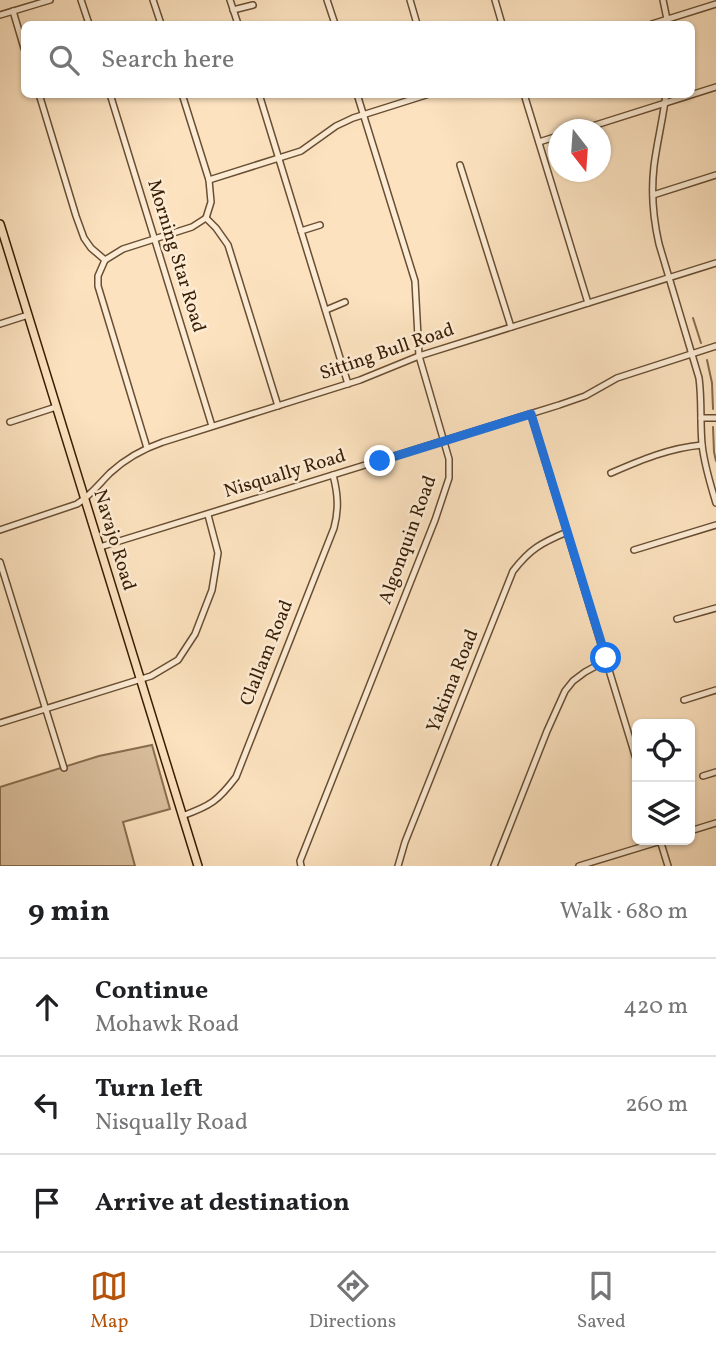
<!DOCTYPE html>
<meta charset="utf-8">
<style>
:root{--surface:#fff;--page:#f6f6f6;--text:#202124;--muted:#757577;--line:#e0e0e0;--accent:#b45309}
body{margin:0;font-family:Vollkorn,serif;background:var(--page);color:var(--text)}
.controls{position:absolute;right:21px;bottom:21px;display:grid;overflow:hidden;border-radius:10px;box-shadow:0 2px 5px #0004}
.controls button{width:63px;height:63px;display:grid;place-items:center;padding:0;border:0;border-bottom:2px solid var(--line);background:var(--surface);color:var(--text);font:35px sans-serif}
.compass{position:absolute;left:548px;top:119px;width:63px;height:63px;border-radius:50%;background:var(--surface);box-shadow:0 2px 5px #0004;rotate:163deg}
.stop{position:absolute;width:21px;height:21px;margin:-16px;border:5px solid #1a73e8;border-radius:50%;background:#fff}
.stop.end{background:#1a73e8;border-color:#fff;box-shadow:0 2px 7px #0008}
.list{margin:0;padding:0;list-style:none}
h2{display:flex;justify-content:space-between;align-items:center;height:91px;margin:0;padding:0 28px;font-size:30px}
h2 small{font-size:23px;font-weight:400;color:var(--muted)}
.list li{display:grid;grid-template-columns:46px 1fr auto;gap:21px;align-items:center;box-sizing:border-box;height:98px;padding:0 28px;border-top:2px solid var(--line)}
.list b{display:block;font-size:26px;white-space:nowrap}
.list p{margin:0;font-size:23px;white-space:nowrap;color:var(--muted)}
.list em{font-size:23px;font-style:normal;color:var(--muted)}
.icon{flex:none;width:38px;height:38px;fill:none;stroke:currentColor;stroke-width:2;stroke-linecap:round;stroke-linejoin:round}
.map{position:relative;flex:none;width:716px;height:866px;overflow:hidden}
.search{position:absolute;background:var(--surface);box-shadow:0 2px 5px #0004;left:21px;right:21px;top:21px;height:77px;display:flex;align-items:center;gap:18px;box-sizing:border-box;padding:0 24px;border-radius:10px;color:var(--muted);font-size:26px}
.sheet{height:385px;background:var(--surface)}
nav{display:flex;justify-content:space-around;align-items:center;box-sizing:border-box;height:98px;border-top:2px solid var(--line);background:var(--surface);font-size:19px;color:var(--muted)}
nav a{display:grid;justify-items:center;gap:4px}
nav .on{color:var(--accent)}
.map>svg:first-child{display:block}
.green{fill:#dbc19f;stroke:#896f51;stroke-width:2}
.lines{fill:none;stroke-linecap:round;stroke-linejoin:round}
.stream{stroke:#856b4d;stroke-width:2}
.minor-casing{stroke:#684e32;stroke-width:8}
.major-casing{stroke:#371d03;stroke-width:10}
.minor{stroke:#fdecd5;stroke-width:5}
.major{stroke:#fce2bf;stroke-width:7}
.route{stroke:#1a73e8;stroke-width:9}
.labels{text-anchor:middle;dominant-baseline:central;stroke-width:5;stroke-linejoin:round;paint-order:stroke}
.street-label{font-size:19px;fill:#371d03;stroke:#fdecd5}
</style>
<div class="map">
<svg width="716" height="866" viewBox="0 0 716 866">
<rect width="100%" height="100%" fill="#fce2bf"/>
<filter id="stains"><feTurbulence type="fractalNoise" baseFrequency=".00286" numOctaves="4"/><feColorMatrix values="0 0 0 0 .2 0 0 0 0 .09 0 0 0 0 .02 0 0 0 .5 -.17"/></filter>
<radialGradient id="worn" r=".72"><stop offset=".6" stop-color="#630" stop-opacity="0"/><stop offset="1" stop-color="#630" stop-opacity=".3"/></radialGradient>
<!-- green -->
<polygon class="green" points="152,745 170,809 123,822 135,866 0,866 0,787 99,756"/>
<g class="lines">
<!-- stream -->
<g class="stream">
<polyline points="693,318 701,343"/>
<polyline points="707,360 712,383 713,409"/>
<polyline points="713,427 714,452 716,461"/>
</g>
<!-- minor casing -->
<g class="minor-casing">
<g id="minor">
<polyline points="81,0 89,24"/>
<polyline points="153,0 161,24"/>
<polyline points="230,0 238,24"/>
<polyline points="327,0 335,24"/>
<polyline points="410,0 417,24"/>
<polyline points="495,0 502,24"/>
<polyline points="663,0 668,24"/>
<polyline points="233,10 253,5"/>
<polyline points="13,11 24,48"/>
<polyline points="0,15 50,0"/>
<polyline points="652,24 716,4"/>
<polyline points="39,94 76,216 84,238 91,248 105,260"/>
<polyline points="110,94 212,426"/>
<polyline points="182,94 209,180 211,202 206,218"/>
<polyline points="259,94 348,384"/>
<polyline points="524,94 588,303"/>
<path d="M666,94C663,119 657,142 654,166C651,192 653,218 659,244L699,378C702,400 700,422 702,444C704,464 710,483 716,503"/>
<polyline points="580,130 716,87"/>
<polyline points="539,142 558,136"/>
<polyline points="460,165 511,327"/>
<polyline points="209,180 301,151 336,126 353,118 429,94"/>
<polyline points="653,195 716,175"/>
<polyline points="206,218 216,228 228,245 278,406"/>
<polyline points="301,231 320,225"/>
<polyline points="105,260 98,276 98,286 147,448"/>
<polyline points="105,260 123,249 192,227 206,218"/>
<polyline points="326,310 345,302"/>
<polyline points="0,324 28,315"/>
<polyline points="531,414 637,762"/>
<polyline points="701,418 716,418"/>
<polyline points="10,422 56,407"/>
<path d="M611,473C641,460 669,448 702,445"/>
<path d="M0,530L77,504C90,496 99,484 110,473C125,459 143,449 163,442L360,380L419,356L716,263"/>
<polyline points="100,547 559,405 585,396 617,378 716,346"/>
<polyline points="634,550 716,525"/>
<polyline points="0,562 64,768"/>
<polyline points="677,619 716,608"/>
<polyline points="684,700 716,690"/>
<polyline points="0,723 151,676 178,660 195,634 212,590 218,553 208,515"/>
<polyline points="703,776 716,772"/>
<path d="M182,816C210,806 218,801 236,777L334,528C339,509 338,494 333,475"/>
<polyline points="690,831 716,823"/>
<polyline points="660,840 668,866"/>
<polyline points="301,866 300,861 435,520 449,478 449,459 419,356 415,281 357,94"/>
<path d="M398,866L405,842L513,571C530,549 541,543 567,532"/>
<polyline points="494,866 547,731 565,691 573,681 585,672 607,660"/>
<polyline points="579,866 664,840"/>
</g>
</g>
<!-- major casing -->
<g class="major-casing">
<polyline id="major" points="0,224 198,866"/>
</g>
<!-- minor -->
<use href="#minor" class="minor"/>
<!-- major -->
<use href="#major" class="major"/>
</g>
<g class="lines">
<!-- route -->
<polyline class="route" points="380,461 531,414 606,658"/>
</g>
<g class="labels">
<!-- street labels -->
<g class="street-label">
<text transform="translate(176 256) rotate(73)">Morning Star Road</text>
<text transform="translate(387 352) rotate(-19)">Sitting Bull Road</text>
<text transform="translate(285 474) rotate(-17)">Nisqually Road</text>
<text transform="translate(114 540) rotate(73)">Navajo Road</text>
<text transform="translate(408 540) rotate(-70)">Algonquin Road</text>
<text transform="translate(267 653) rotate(-68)">Clallam Road</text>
<text transform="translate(453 681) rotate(-68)">Yakima Road</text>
</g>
</g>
<rect width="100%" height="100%" filter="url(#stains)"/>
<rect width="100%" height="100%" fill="url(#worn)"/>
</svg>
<div class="controls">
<button><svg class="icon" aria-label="locate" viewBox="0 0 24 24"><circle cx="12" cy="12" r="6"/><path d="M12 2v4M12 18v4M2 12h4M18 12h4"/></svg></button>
<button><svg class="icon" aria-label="layers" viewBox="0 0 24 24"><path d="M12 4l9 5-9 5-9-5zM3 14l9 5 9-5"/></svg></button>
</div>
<svg class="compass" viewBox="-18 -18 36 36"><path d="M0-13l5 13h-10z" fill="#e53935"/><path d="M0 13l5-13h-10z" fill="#757577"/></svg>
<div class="stop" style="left:606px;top:658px"></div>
<div class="stop end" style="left:380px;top:461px"></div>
<div class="search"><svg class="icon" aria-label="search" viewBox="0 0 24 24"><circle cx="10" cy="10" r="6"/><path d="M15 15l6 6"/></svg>Search here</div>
</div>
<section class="sheet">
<h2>9 min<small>Walk · 680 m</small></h2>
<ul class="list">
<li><svg class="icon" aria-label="ahead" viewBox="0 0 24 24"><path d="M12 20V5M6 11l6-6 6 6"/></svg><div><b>Continue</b><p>Mohawk Road</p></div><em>420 m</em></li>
<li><svg class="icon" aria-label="left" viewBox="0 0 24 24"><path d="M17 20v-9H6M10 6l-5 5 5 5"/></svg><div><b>Turn left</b><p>Nisqually Road</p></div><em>260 m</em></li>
<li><svg class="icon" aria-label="arrive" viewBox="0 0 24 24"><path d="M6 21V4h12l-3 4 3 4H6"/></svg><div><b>Arrive at destination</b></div></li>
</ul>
</section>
<nav>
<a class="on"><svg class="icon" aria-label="map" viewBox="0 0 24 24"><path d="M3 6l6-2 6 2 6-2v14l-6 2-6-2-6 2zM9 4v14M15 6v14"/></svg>Map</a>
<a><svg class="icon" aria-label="directions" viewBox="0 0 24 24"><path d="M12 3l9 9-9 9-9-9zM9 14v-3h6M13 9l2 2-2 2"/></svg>Directions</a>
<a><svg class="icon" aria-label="saved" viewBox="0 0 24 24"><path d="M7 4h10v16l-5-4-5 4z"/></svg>Saved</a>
</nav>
